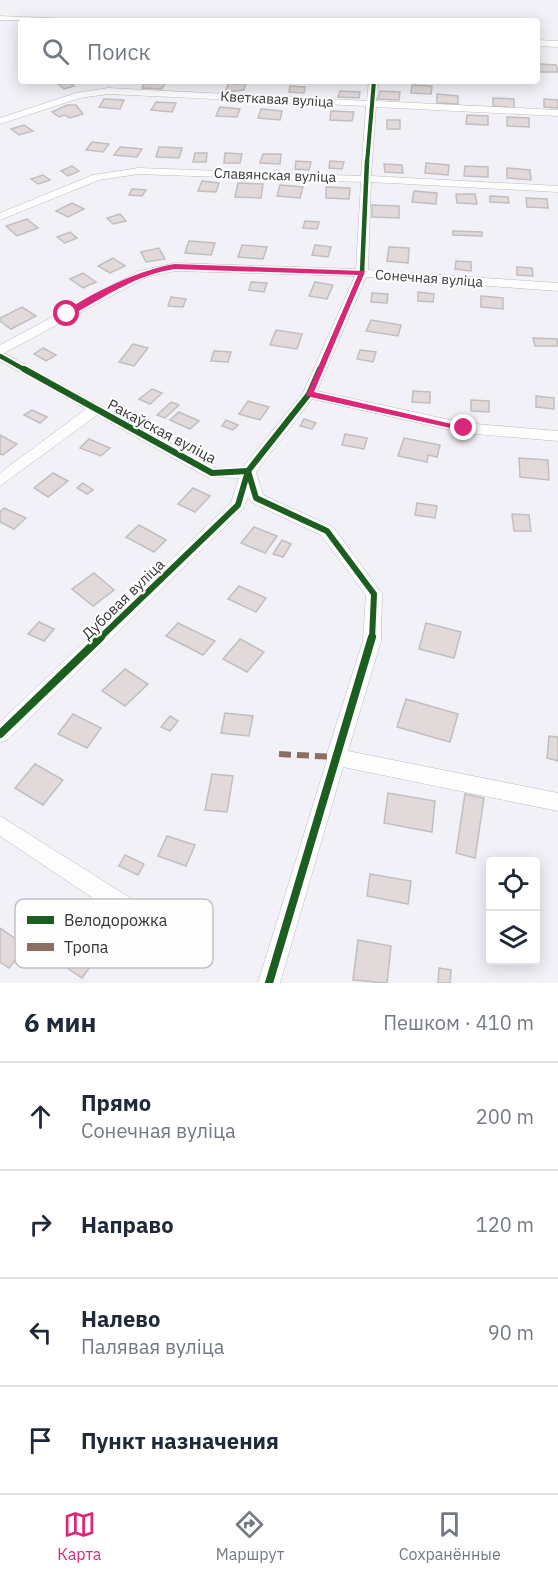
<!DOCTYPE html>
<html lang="ru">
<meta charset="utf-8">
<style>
:root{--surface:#fff;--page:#f6f6f7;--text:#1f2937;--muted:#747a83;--line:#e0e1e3;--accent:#db2777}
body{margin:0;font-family:"IBM Plex Sans",sans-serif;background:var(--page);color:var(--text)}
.controls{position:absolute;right:18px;bottom:18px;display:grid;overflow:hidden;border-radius:6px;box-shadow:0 3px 15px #0003}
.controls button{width:54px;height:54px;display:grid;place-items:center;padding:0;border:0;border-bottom:2px solid var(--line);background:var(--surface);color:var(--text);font:30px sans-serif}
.stop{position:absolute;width:18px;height:18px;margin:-14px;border:4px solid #db2777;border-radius:50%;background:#fff}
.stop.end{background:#db2777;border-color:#fff;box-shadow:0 2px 6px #0008}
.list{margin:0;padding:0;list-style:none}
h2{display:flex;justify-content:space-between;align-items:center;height:78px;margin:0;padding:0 24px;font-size:26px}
h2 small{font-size:20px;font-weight:400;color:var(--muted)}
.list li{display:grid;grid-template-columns:39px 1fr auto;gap:18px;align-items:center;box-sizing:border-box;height:108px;padding:0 24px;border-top:2px solid var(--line)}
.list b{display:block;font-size:22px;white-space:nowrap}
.list p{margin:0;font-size:20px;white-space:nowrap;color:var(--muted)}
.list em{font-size:20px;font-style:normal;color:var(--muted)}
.icon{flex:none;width:33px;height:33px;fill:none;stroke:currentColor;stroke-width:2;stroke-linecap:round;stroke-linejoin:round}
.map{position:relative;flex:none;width:558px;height:983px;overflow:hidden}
.search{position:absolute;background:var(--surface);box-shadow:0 3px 15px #0003;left:18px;right:18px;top:18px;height:66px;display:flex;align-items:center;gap:15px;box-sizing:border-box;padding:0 21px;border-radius:6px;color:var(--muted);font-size:22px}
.sheet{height:510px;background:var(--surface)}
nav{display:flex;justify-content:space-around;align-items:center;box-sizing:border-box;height:84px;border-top:2px solid var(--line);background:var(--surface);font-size:16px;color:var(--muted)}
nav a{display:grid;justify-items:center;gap:3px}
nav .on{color:var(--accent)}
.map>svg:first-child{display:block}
.building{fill:#e1d9da;stroke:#c1bec0;stroke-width:1.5}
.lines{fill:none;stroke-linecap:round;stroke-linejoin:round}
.minor-casing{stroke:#bbbabe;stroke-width:1}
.minor{fill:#fdfdfe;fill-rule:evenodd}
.quiet{stroke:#8d6e63;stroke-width:6;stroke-dasharray:12 6;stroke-linecap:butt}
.cycleway-far3-casing{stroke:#fdfdfd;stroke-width:6}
.cycleway-far2-casing{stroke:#fdfdfd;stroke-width:8}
.cycleway-far1-casing{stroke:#fdfdfd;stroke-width:10}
.cycleway-casing{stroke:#fdfdfd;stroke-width:11}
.cycleway-far3{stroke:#1b5e20;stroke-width:4}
.cycleway-far2{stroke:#1b5e20;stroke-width:4.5}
.cycleway-far1{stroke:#1b5e20;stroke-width:6}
.cycleway{stroke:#1b5e20;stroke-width:8}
.route{fill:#db2777}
.labels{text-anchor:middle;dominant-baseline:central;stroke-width:4.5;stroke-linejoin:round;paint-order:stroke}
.far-street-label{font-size:14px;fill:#363539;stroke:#fdfdfd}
.street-label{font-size:15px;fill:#363539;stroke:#fdfdfd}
.key{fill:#fdfdfd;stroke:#c1c1c2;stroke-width:1.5}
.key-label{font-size:16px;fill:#363539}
</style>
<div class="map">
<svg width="558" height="983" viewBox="0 0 558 983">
<rect width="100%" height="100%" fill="#f2f1f7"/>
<!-- building -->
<g class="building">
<polygon points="540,64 556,65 558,72 538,72 537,66"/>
<polygon points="55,81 68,81 74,86 64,89"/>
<polygon points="145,81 166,81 162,89 142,88"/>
<polygon points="238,81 246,81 244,90 225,92 229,83 237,84"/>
<polygon points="412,85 432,86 431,94 411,93"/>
<polygon points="290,86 305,87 304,93 289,92"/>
<polygon points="340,91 360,92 359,98 338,97"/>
<polygon points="380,91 400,92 399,100 378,99"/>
<polygon points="437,94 458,96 458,104 437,103"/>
<polygon points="493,98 514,99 514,108 493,106"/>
<polygon points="104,99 124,100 120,109 99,107"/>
<polygon points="544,99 558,100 558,108 544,107"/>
<polygon points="156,102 176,103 172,112 151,110"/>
<polygon points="67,105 76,105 83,114 70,118 65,115 59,117 52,112"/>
<polygon points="220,107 240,109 237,117 216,116"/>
<polygon points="261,109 282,111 280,120 258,118"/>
<polygon points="331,111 354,112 352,121 330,120"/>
<polygon points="467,115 488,116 488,125 466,124"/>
<polygon points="507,117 529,118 529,127 507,126"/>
<rect x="387" y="120" width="13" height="9"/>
<polygon points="24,125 33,131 19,135 11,129"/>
<polygon points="92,142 109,144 103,152 86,150"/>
<polygon points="120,147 142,149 137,157 114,155"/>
<polygon points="159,147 182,148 179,158 156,157"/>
<polygon points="195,153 207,153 206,162 193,162"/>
<polygon points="225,153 242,154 240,163 224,163"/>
<polygon points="263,154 281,154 280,164 260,163"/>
<polygon points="296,161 311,162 309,170 295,169"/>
<polygon points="330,161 344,162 342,169 329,168"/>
<polygon points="426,163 449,165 448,175 425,173"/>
<polygon points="384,164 402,165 403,173 385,172"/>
<polygon points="72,166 79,171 68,176 61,171"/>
<polygon points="465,166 488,167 488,177 464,176"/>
<polygon points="507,168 530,170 531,180 507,178"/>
<polygon points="43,175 50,180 38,184 31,179"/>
<polygon points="202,181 219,183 216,192 198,191"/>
<polygon points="238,183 263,184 261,198 235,197"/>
<polygon points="280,185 303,187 300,198 277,196"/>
<polygon points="326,187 350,188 349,199 326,198"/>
<polygon points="132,189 146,190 142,196 129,195"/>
<polygon points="414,191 437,193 436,204 412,202"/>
<polygon points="456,194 475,194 477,204 457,203"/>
<polygon points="490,196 508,197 509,203 490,202"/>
<polygon points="526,198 547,199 548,208 527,207"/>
<polygon points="72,203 84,209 68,217 56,211"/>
<polygon points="372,205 399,206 399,218 372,217"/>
<polygon points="120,214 126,221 113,224 107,218"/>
<polygon points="27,219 38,228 17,236 6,226"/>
<polygon points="305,221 319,222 317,229 303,228"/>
<polygon points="453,231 482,232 482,236 453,235"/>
<polygon points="70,232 77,238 65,243 57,237"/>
<polygon points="189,241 215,243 211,255 185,253"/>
<polygon points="242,245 267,247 263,259 238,257"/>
<polygon points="315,245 331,247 328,257 312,255"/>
<polygon points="389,247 409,248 408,263 387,261"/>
<polygon points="159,248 165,259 146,262 141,252"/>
<polygon points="113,258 125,266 110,273 98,266"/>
<polygon points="456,261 471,262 471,271 455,269"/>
<polygon points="517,267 532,268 533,276 517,275"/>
<polygon points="83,273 96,282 83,288 70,279"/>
<polygon points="251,282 267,283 264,292 249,290"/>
<polygon points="315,282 333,285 327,299 309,296"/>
<polygon points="418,292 434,294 433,302 418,301"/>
<polygon points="372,293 388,294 387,303 371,302"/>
<polygon points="481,296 503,298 503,309 481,307"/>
<polygon points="171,297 186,299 183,307 168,306"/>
<polygon points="22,307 36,316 11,329 0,321 0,318"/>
<polygon points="371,320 401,325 398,336 366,331"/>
<polygon points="276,330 302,334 297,349 270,345"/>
<polygon points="533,338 557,339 558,346 535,346"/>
<polygon points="133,344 148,348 134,366 119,362"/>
<polygon points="43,348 56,355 46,361 34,354"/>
<polygon points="360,350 376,352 373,362 357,359"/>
<polygon points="214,351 231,352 228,362 211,361"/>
<polygon points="152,389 162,393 150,404 139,399"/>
<polygon points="413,391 430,392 430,403 412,402"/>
<polygon points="536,396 554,398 554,409 536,407"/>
<polygon points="471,400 489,401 489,412 471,411"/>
<polygon points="248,401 269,407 260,420 239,414"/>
<polygon points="171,402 179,405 165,418 157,415"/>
<polygon points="32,410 47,417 40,423 24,415"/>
<polygon points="179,412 199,421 190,429 170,420"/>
<polygon points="304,419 316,423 312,429 300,426"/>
<polygon points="226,420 238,425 233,430 222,426"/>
<polygon points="345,434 367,438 364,449 342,445"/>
<polygon points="0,435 17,444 3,455 0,454"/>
<polygon points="404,438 440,445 437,457 428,455 427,462 398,456"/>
<polygon points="89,439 110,448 101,456 80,448"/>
<polygon points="519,458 548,460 549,480 520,477"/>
<polygon points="53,473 68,481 48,497 34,488"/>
<polygon points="83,483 93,490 87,494 77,488"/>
<polygon points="193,488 210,496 195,512 178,504"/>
<polygon points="417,503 437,506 435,518 415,515"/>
<polygon points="4,508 26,518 14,529 0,522 0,512"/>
<polygon points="512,514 529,515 531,531 514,531"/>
<polygon points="139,525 166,540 154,552 126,537"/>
<polygon points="254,527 277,536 265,553 241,543"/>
<polygon points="282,540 291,544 283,557 273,554"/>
<polygon points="94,573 114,590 93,606 72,589"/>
<polygon points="239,586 266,598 256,612 228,599"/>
<polygon points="39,622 54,629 44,641 28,634"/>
<polygon points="178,623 215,641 203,655 166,636"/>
<polygon points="426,623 461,632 454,658 419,649"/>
<polygon points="240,639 264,652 247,672 223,659"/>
<polygon points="125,669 148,684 125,706 102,691"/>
<polygon points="406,699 458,714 450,742 397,727"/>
<polygon points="225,713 253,716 249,736 221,733"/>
<polygon points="73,714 101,728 87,748 58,734"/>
<polygon points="170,716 178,721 170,731 161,727"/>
<polygon points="549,736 558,737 558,761 547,758"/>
<polygon points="35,764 63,780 43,805 15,788"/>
<polygon points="212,774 233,776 227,812 205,810"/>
<polygon points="388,793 435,801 432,832 384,823"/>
<polygon points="465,794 484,798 475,858 456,853"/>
<polygon points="167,836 195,845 186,866 158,856"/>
<polygon points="125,855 144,864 138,875 119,866"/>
<polygon points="370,874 411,881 408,904 367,896"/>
<polygon points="77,919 110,940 82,978 49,956"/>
<polygon points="0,928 26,946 9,968 0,962"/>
<polygon points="358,940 391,946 387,983 353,980"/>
<polygon points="439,968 451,970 450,983 438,983"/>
</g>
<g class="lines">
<!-- minor casing -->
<g class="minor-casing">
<g id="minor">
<polygon points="0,16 71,19 75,21 0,20"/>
<polygon points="537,40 558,41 558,47 537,46"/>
<path d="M369,81H379L376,101L558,110V116L376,107L371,176L558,186V192L371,182L368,270L558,283V291L366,277L317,391L464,423L558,431V441L464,433L312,399L256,472L263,495L333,527L382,594L381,641L348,751L558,793V811L343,767L280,983H258L327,760L326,757L363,641L366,595L321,535L251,502L248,497L243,509L7,740L0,742V722L231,503L239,478L207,477L97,415L0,486V473L86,409L0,361V345L139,271L175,263L356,269L361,182L138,174L99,180L0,220V213L93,175L138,168L361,176L366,106L108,94L80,98L0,124V118L76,93L108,88L367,101ZM175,271L355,276L303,393L243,467L215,468L4,353L147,277Z"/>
<polygon points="0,816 173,925 176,933 173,941 165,944 157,941 0,836"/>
</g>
</g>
<!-- minor -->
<use href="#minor" class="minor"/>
<!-- quiet -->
<polyline class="quiet" points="279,754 335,757"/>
<!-- cycleway-far3 casing -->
<g class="cycleway-far3-casing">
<polyline id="cycleway-far3" points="367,163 374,81"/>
</g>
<!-- cycleway-far2 casing -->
<g class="cycleway-far2-casing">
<g id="cycleway-far2">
<polyline points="0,356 27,371"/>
<polyline points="319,371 362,273 367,161"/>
</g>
</g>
<!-- cycleway-far1 casing -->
<g class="cycleway-far1-casing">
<g id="cycleway-far1">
<polyline points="24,369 212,473 248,471 256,498 327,531 374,594 372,639"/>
<polyline points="99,639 238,505 248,471 309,394 320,369"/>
</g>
</g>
<!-- cycleway casing -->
<g class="cycleway-casing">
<g id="cycleway">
<polyline points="0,734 101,637"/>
<polyline points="269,983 372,637"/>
</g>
</g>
<!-- cycleway-far3 -->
<use href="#cycleway-far3" class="cycleway-far3"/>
<!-- cycleway-far2 -->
<use href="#cycleway-far2" class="cycleway-far2"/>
<!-- cycleway-far1 -->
<use href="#cycleway-far1" class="cycleway-far1"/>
<!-- cycleway -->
<use href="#cycleway" class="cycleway"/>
</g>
<!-- route -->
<path class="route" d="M175,264L365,271L314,392L469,428L464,431L306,396L358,275L175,269C137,274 103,298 70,316L63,314C87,294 144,268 175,264Z"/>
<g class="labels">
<!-- far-street labels -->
<g class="far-street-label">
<text transform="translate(277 99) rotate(3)">Кветкавая вуліца</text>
<text transform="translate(275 175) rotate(2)">Славянская вуліца</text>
<text transform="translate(429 278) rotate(4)">Сонечная вуліца</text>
</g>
<!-- street labels -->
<g class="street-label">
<text transform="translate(162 431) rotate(28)">Ракаўская вуліца</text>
<text transform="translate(123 599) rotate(-44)">Дубовая вуліца</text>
</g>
</g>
<!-- legend -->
<rect x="15" y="899" width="198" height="69" rx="9" class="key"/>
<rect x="27" y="916" width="27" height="8" fill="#1b5e20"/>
<rect x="27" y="943" width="27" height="8" fill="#8d6e63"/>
<g class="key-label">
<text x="64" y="926">Велодорожка</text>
<text x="64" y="953">Тропа</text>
</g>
</svg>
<div class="controls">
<button><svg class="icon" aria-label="locate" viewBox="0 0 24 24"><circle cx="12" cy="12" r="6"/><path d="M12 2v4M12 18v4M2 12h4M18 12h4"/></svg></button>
<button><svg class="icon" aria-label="layers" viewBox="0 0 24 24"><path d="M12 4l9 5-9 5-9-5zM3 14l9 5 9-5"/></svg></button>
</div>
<div class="stop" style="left:67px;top:314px"></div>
<div class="stop end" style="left:464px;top:428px"></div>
<div class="search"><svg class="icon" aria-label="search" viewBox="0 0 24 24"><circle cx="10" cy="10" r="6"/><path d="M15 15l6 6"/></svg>Поиск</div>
</div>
<section class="sheet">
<h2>6 мин<small>Пешком · 410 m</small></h2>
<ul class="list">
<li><svg class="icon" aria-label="ahead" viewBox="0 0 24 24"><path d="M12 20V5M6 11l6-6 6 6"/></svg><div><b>Прямо</b><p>Сонечная вуліца</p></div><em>200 m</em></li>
<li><svg class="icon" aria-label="right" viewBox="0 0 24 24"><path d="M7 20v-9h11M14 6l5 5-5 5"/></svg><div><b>Направо</b></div><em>120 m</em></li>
<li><svg class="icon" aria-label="left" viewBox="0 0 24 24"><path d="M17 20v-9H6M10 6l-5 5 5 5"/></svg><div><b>Налево</b><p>Палявая вуліца</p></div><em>90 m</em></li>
<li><svg class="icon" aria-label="arrive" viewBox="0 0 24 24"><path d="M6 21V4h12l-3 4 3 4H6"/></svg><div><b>Пункт назначения</b></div></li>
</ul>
</section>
<nav>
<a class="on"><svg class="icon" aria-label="map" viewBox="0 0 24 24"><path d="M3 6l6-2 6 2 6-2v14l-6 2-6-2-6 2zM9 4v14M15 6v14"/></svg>Карта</a>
<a><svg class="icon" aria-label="directions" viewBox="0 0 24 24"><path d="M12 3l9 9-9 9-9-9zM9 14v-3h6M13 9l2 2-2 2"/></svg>Маршрут</a>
<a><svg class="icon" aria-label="saved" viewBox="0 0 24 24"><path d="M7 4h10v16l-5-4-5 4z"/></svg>Сохранённые</a>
</nav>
